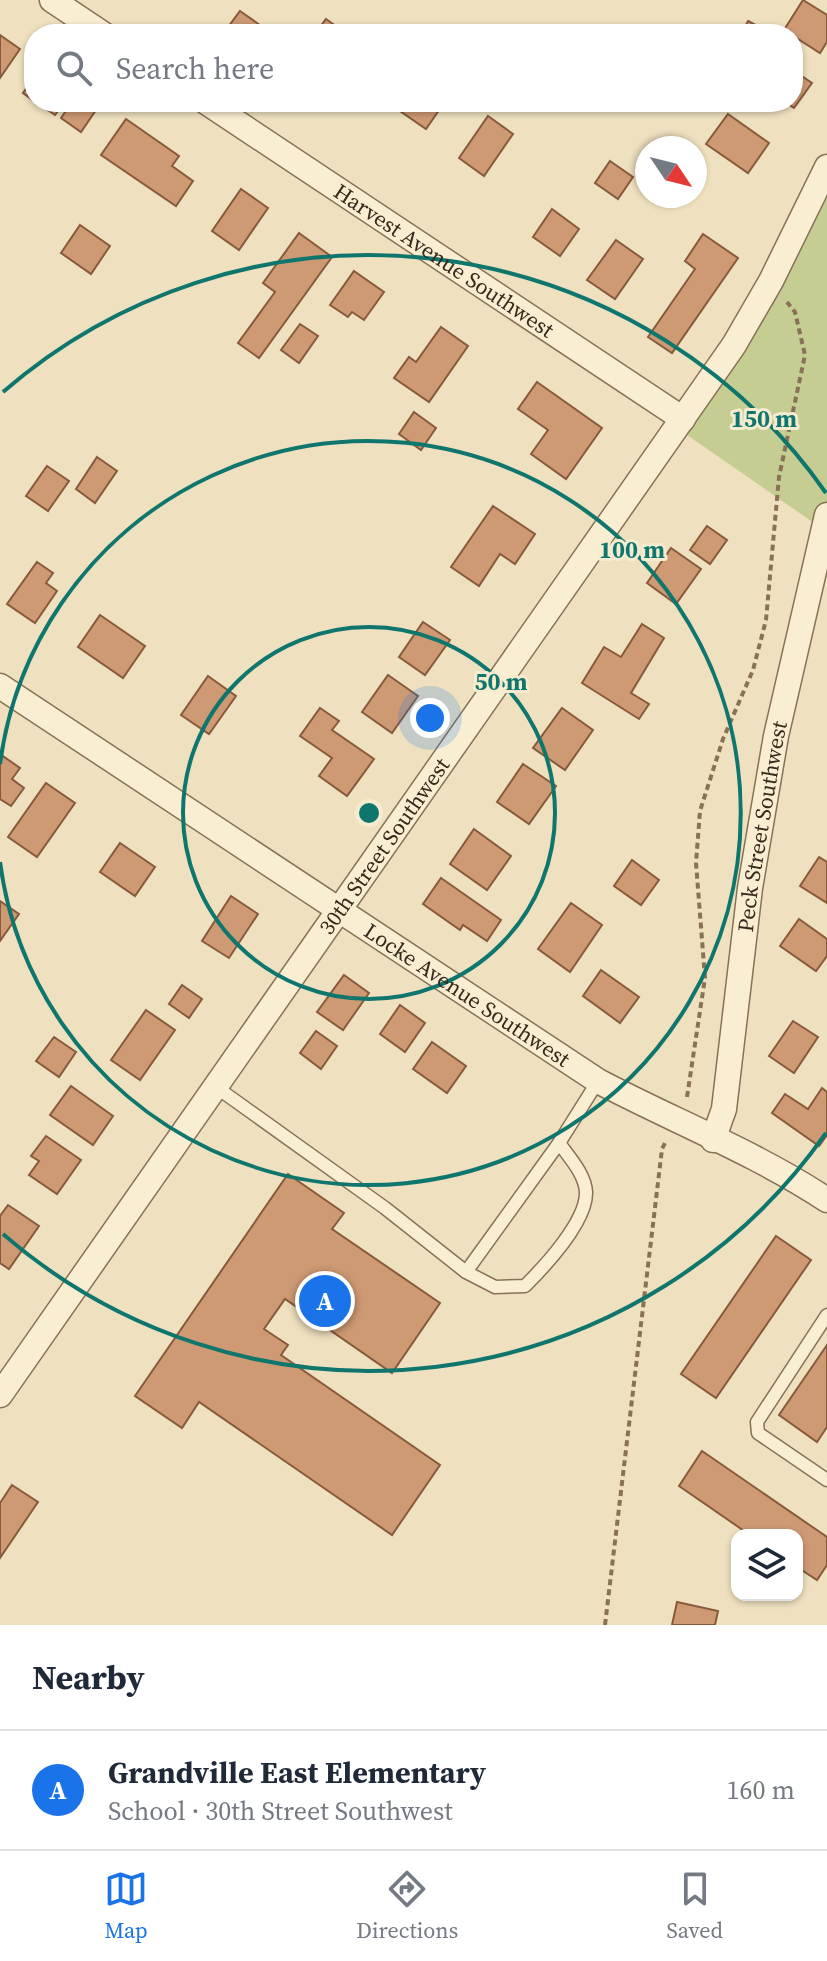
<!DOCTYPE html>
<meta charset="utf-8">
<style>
:root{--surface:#fff;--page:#f6f6f7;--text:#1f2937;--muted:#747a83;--line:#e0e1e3;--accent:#1a73e8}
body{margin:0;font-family:"Source Serif 4",serif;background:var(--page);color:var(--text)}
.controls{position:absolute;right:24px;bottom:24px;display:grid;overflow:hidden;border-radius:16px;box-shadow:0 2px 6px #0004}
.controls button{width:72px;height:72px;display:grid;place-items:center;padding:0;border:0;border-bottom:2px solid var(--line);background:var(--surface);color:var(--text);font:40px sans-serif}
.compass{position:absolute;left:635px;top:136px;width:72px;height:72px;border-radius:50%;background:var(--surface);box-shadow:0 2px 6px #0004;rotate:125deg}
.you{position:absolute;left:430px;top:718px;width:28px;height:28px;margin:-20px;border:6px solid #fff;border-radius:50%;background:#1a73e8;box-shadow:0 0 0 12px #1a73e833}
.badge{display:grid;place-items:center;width:52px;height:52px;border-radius:50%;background:var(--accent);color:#fff;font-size:26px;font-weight:700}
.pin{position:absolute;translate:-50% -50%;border:4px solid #fff;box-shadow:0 2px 8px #0006}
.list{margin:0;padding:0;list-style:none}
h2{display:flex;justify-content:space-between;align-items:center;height:104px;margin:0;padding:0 32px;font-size:34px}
h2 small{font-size:26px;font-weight:400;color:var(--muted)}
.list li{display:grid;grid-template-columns:52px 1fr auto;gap:24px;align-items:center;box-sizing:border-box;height:120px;padding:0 32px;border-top:2px solid var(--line)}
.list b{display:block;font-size:30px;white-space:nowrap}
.list p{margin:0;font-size:26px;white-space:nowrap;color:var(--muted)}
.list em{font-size:26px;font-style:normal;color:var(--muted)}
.icon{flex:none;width:44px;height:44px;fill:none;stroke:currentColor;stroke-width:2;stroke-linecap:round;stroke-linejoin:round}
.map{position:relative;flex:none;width:827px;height:1625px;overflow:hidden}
.search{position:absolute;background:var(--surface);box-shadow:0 2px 6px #0004;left:24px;right:24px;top:24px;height:88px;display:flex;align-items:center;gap:20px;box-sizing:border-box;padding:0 28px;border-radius:32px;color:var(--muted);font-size:30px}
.sheet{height:224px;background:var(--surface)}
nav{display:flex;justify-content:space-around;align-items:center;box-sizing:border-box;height:112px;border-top:2px solid var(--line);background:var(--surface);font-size:22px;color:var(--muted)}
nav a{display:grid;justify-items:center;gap:4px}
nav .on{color:var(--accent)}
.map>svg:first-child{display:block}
.green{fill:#c6cd93}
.building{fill:#ce9a74;stroke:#885a3c;stroke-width:2}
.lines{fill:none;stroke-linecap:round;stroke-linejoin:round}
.service-casing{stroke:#887157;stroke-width:15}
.minor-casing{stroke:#887157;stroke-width:27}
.path{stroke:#887157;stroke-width:4;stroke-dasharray:6 4;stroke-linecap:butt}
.service{stroke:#faeed2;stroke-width:12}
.minor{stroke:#faeed2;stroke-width:24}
.ring{fill:none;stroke:#0f766e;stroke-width:4}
.labels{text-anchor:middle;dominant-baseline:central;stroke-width:6;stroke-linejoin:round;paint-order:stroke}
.street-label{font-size:22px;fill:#37291c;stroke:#f6ebcf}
.centre{fill:#0f766e;stroke:#f6ebcf;stroke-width:4}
.ring-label{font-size:24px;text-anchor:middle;font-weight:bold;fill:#0f766e;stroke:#f6ebcf;stroke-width:6;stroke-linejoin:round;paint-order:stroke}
</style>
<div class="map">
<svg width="827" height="1625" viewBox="0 0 827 1625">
<rect width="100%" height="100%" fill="#efe1bf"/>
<!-- green -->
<polygon class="green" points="827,166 827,520 824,530 677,428"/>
<!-- building -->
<g class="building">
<polygon points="803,0 827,15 827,42 820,53 784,30"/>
<polygon points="240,11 267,30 265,34 223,34"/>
<polygon points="326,19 347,34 315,34"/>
<polygon points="748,21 769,32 768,34 741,34"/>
<polygon points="0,35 20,49 0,78"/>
<polygon points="793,70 812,83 794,108 785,102 793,102"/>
<polygon points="34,77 34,101 23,93"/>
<polygon points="36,102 65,102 55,115"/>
<polygon points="72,102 84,102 96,110 81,132 61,118"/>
<polygon points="387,102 442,102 444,103 426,129"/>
<polygon points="728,114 769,143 748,173 706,144"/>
<polygon points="488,116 513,134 484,176 459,158"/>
<polygon points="126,119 179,156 172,166 193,181 176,206 101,155"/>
<polygon points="610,161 633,177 618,199 595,183"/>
<polygon points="241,189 268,208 239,250 212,231"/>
<polygon points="552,209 579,229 560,256 533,237"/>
<polygon points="80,225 110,246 91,274 61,253"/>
<polygon points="299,233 332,257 259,358 238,343 275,292 263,283"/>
<polygon points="703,234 738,258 672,353 648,337 695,269 685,261"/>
<polygon points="616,240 643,259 615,299 587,280"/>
<polygon points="354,271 384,292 364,320 352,312 348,317 330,305"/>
<polygon points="300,324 318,336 299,363 281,350"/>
<polygon points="441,327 468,346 429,402 394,378 409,357 416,362"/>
<polygon points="537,382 602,428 566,479 531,454 548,430 518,409"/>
<polygon points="414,412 436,428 421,450 399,434"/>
<polygon points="97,457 117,471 95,503 76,489"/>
<polygon points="47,466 69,481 48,511 26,496"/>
<polygon points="493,506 535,534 515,564 500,554 479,586 451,567"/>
<polygon points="707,526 727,540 710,564 690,550"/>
<polygon points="671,548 701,569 676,604 647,583"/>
<polygon points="37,562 53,573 46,583 57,591 35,623 7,604"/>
<polygon points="100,615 145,646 123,678 78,647"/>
<polygon points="423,622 450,640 425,675 399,657"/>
<polygon points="642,624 664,638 631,693 649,704 639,719 582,683 604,647 621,657"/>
<polygon points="388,675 418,696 392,733 362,712"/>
<polygon points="208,676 236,696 209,734 181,715"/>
<polygon points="320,708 339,721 332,730 374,759 347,796 319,776 332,758 300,736"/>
<polygon points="562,708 593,730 565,770 533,748"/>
<polygon points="0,754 20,768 12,779 24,788 11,806 0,799"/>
<polygon points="523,764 556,786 529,824 497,802"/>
<polygon points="46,783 75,803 37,857 8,837"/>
<polygon points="474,829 511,856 487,890 450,864"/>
<polygon points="120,843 155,867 135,896 100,872"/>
<polygon points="819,857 827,862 827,903 800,886"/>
<polygon points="632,860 659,880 641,905 614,886"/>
<polygon points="441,878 501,920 487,941 463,925 460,930 423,904"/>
<polygon points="231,896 258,914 229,958 202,941"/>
<polygon points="0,901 19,914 0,941"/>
<polygon points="571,903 602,925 570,972 538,949"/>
<polygon points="799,919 827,939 827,956 816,971 780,946"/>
<polygon points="601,970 639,997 620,1023 583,996"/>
<polygon points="344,975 369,993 343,1030 317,1012"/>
<polygon points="182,985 202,999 189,1018 169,1004"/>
<polygon points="400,1005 425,1023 405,1052 380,1034"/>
<polygon points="146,1010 175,1030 140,1080 111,1060"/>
<polygon points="793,1021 818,1037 794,1073 769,1056"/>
<polygon points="316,1031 337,1046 321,1069 300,1053"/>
<polygon points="54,1037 76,1052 59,1077 36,1061"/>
<polygon points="432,1042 466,1066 447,1093 413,1069"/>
<polygon points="71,1086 113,1116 93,1145 50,1115"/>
<polygon points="822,1088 827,1092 827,1135 819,1146 772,1113 785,1094 808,1109"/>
<polygon points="46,1136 81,1160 57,1194 29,1175 39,1161 31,1156"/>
<polygon points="288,1174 344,1213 332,1229 440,1303 392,1373 285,1299 264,1329 288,1345 281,1355 440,1465 392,1535 199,1402 182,1428 135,1396"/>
<polygon points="8,1205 39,1226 9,1269 0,1263 0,1216"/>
<polygon points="776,1236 811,1260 716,1398 681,1374"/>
<polygon points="827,1345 827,1427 817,1442 779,1415"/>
<polygon points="702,1451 827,1537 827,1565 817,1580 797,1567 797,1535 750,1535 679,1486"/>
<polygon points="12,1485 38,1502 0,1558 0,1503"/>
<polygon points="677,1602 718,1611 715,1625 672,1625"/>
</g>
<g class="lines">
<!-- service casing -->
<g class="service-casing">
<g id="service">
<path d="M216,1087L385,1208L466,1272L495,1287L525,1286C545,1266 587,1221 586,1192C585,1174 569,1157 559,1143"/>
<polyline points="466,1272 559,1143 598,1081"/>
<polyline points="827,1315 757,1422 758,1433 827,1480"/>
</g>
</g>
<!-- minor casing -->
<g class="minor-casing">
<g id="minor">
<polyline points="52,0 103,34"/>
<path id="s1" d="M206,102L683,419"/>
<path id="s2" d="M0,686L598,1081C674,1121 756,1153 827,1200"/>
<path id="s3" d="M713,1140L724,1109L750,888L776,736L827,515"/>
<path id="s4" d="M0,1395L734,345L771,281L827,167"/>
</g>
</g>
<!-- path -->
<g class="path">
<polyline points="687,1097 705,978 696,863 700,811 723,739 753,670 766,620 779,477 805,355 795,312 787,302"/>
<polyline points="605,1625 662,1149 666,1141"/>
</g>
<!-- service -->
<use href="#service" class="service"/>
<!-- minor -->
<use href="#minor" class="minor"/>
</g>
<!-- distance rings -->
<g class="ring">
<circle cx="369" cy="813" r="186"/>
<path d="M0 764A372 372 0 1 1 0 862"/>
<path d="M826 1133A558 558 0 0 1 3 1234M3 392A558 558 0 0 1 826 493"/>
</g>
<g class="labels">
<!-- street labels -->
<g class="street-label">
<text stroke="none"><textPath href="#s1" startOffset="286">Harvest Avenue Southwest</textPath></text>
<text stroke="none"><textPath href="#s3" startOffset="318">Peck Street Southwest</textPath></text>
<text stroke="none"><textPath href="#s4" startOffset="670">30th Street Southwest</textPath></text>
<text stroke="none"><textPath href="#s2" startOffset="560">Locke Avenue Southwest</textPath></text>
</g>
</g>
<circle cx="369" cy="813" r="12" class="centre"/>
<g class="ring-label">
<text x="764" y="427">150 m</text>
<text x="632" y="558">100 m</text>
<text x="501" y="690">50 m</text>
</g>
</svg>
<div class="controls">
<button><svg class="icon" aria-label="layers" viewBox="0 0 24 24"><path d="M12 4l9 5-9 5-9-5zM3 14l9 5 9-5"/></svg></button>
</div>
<svg class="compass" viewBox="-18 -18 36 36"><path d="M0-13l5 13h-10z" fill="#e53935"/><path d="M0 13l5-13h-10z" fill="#747a83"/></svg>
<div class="you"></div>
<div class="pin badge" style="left:325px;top:1301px">A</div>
<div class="search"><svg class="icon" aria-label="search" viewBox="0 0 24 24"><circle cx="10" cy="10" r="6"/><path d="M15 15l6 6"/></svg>Search here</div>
</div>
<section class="sheet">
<h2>Nearby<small></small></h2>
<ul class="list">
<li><span class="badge">A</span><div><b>Grandville East Elementary</b><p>School · 30th Street Southwest</p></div><em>160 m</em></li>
</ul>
</section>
<nav>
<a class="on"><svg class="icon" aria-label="map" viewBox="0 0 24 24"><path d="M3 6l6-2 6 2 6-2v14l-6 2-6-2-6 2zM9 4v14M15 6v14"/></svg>Map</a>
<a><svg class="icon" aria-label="directions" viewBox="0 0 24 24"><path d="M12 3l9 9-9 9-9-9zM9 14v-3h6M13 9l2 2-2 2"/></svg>Directions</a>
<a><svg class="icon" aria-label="saved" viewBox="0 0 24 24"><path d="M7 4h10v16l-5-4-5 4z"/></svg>Saved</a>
</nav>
